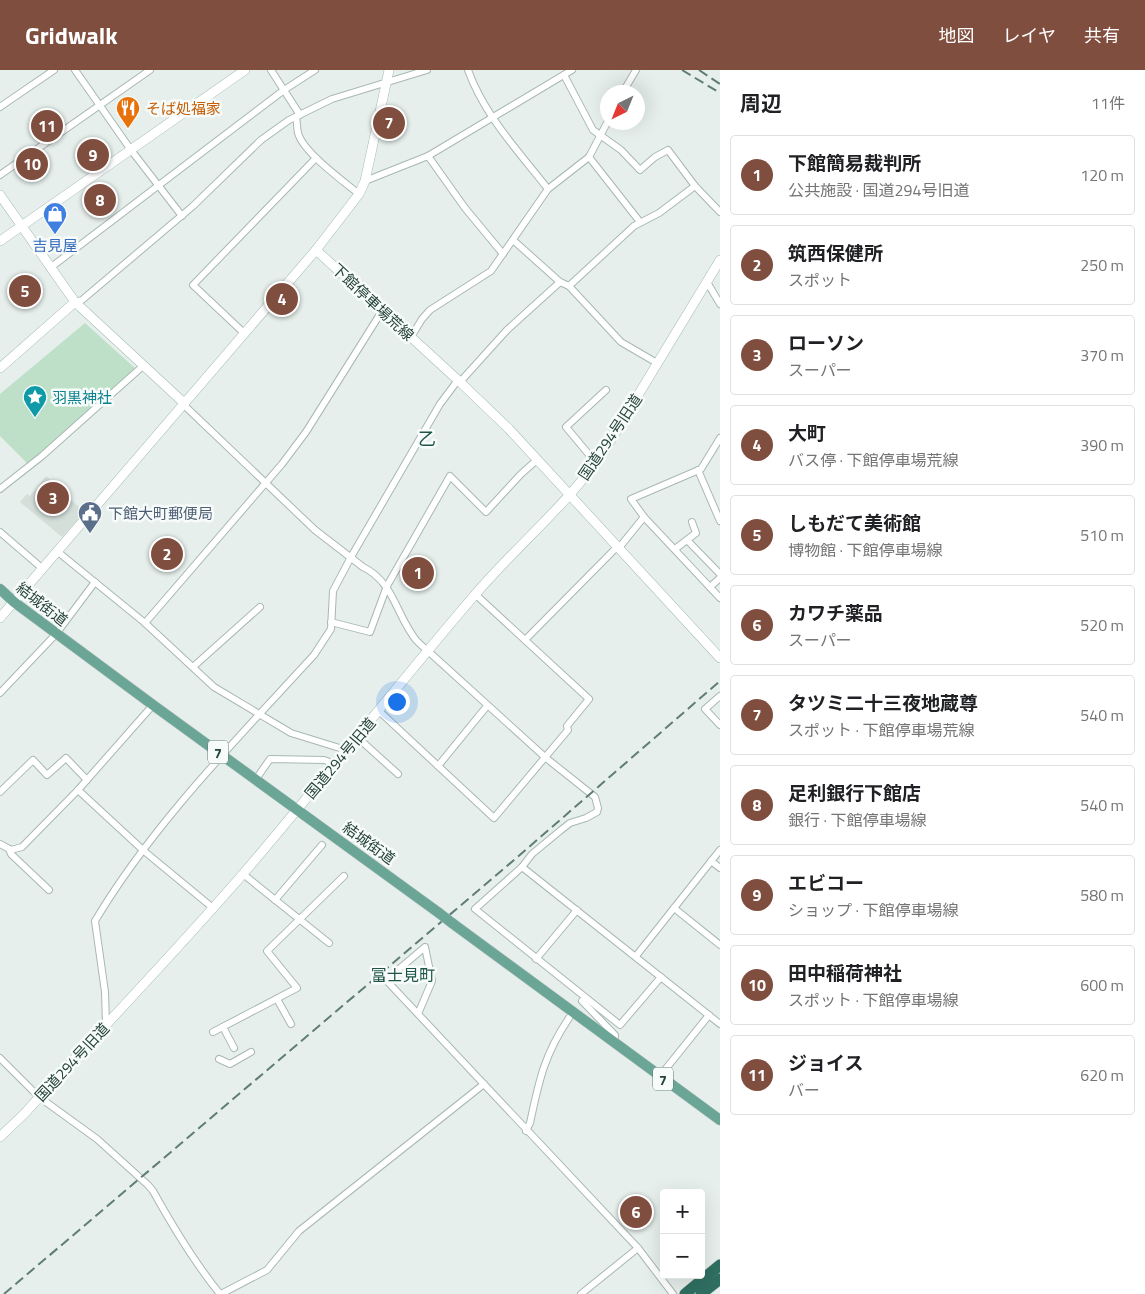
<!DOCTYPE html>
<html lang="ja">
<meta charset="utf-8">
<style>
:root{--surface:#fff;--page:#f2f2f2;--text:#202124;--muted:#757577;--line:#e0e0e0;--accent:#7f4e3f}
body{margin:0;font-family:"Titillium Web","Noto Sans JP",sans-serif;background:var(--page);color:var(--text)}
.controls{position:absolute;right:15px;bottom:15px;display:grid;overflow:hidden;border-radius:5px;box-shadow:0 5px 20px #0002}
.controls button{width:45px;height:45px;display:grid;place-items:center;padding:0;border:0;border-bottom:1px solid var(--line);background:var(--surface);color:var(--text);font:25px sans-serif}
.compass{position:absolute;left:600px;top:15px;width:45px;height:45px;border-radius:50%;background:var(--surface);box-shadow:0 5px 20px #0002;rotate:223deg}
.you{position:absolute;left:396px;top:631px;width:18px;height:18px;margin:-12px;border:4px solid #fff;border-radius:50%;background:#1a73e8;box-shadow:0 0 0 8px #1a73e833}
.badge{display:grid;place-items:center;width:32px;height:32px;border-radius:50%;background:var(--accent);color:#fff;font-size:16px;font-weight:700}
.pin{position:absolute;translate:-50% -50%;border:2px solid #fff;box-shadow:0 1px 5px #0006}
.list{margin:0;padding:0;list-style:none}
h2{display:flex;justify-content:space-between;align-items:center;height:65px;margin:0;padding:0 20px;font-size:21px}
h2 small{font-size:16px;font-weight:400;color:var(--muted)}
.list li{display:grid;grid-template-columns:32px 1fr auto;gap:15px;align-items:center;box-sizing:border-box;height:80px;margin:0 10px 10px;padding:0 10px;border:1px solid var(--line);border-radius:5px}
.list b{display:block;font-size:19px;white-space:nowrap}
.list p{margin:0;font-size:16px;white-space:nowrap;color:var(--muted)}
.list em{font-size:16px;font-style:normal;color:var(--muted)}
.map{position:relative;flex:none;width:720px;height:1224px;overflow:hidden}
header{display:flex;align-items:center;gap:30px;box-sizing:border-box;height:70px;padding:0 25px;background:var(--accent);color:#fff}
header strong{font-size:24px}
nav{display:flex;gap:28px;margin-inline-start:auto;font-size:18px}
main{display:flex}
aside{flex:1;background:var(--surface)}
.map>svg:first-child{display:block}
.built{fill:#d4dfda}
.green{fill:#bfe0c8}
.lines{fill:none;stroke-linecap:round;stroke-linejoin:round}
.street-casing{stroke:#a8b8b2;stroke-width:8}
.secondary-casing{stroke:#a4bbb3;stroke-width:10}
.primary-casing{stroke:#c2cac8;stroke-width:11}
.highway-casing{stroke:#c2cac8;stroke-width:12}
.street{stroke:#fff;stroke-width:6}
.secondary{stroke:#fff;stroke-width:9}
.primary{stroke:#6aa596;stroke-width:10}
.highway{stroke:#2f6f62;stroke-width:11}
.rail{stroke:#5f7d75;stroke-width:2;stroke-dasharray:10 5;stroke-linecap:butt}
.primary-bridge-casing{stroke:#c2cac8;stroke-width:11;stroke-linecap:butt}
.primary-bridge{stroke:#6aa596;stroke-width:10}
.labels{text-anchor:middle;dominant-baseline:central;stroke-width:5;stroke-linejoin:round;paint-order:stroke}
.shield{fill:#f7fbf9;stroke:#637a73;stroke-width:1}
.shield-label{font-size:14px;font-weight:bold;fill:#24423a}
.food-label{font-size:15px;fill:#c56008;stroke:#f7fbf9;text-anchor:start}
.shop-label{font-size:15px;fill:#366cbe;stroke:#f7fbf9}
.street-label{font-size:15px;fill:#24423a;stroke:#f7fbf9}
.culture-label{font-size:15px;fill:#0d838f;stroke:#f7fbf9;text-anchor:start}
.service-label{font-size:15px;fill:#4e5e75;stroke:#f7fbf9;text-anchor:start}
.neighbourhood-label{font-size:16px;fill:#1f5548;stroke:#f7fbf9}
.quarter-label{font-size:18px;fill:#1f5548;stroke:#f7fbf9}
</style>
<header>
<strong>Gridwalk</strong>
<nav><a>地図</a><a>レイヤ</a><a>共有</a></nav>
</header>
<main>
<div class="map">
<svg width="720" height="1224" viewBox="0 0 720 1224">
<rect width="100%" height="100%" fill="#e6efeb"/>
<!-- built -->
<polygon class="built" points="46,406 84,442 62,467 20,432 27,424 30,426"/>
<!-- green -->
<polygon class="green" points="85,253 136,299 30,396 0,366 0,324"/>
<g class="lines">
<!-- street casing -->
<g class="street-casing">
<g id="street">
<polyline points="75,0 131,80 182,146"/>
<polyline points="271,0 300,45"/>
<path d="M468,0C484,45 519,82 548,119"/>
<polyline points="564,5 593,60 621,80 640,100 655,87 668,80 695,116 720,142"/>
<polyline points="623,22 636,0"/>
<polyline points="0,37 54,0"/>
<path d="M296,47C297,52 297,58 298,63C303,82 343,111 359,124"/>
<polyline points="428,86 465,138 503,184"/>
<polyline points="589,87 640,152"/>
<polyline points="0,105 150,0"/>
<polyline points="365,111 428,86 572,0"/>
<polyline points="513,170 560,212 569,216 621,272 657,293"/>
<polyline points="50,198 284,20 315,0"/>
<polyline points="707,212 720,234"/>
<polyline points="569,216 634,156 659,143 695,116"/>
<polyline points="75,232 82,230 193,136 261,70 289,50 332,29 427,0"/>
<polyline points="245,264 193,215 316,88"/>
<polyline points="411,267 422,249 430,240 491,201 548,119 589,87 608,51"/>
<polyline points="460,312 507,260 560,212"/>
<path d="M184,333L187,338L315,460L363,497C394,512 396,545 416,570C420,574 424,578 428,581L546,688L595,727L598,738L597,742L586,748L570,753L561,760L532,784L522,797L475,839L620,955L661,907"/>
<polyline points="720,368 701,399 631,429 644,447 720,528"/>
<polyline points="596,393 566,357 606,320"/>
<polyline points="698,400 720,451"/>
<polyline points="0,419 42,386 144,295"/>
<polyline points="0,462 43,499"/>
<polyline points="687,470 720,504"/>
<polyline points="618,479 644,447"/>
<polyline points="675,479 696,463 692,452"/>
<polyline points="58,482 145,553 214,617 291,663 346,680"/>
<polyline points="710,517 720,508"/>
<polyline points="331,552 370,562 387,516 450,406 486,442 521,404 538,389"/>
<polyline points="145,553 282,394 306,362 382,241"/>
<polyline points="525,570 617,477"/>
<polyline points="193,597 260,537"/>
<polyline points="0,623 56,564 95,512"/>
<polyline points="720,626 705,639 720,655"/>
<polyline points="379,641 494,748 568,660 567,656 589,629 475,524"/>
<polyline points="357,667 398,704"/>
<polyline points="438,696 487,636"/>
<polyline points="256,709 270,689 324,690 335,694"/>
<polyline points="78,720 144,781 213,838"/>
<polyline points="0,722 33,690 47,705 66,688 87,710"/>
<polyline points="0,774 11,780 22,777 78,720 153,635"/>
<polyline points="9,779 11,784 49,820"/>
<polyline points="711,791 720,798"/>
<polyline points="522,797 720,954"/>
<polyline points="243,804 329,873"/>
<polyline points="275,830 322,775"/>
<polyline points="674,838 720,875"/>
<polyline points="636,886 720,780"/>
<polyline points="536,889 577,840"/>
<polyline points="277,929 291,954"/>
<polyline points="582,931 615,965 614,973"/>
<polyline points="418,944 432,911 425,877 386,910 638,1178 673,1224"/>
<path d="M106,955L105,922L95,851C152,755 238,668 314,585L331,559L333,521L351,487L440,334L458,310"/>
<polyline points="223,957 234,978"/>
<polyline points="213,962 297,918 267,881 344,806"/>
<path d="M0,988L39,1027L97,1069L148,1115L153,1121C173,1157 194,1192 220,1224"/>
<polyline points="219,989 230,994 251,982"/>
<polyline points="660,1006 709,945"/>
<path d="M526,1061L530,1053C539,1011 544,985 569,948"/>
<polyline points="221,1224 267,1200 299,1161 484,1014"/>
<polyline points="581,1224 638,1178"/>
</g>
</g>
<!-- secondary casing -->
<g class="secondary-casing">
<g id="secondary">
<polyline points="0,125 75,232 184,333"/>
<polyline points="0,171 245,0"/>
<polyline points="316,180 460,312 509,359 720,588"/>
<polyline points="0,298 75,232"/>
<polyline points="0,548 316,180 359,124 365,111 389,0"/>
<path d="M0,1067L25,1043C97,963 173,885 243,804C321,713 395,618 473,527C516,476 569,434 606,378L720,190"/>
</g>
</g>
<!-- primary casing -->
<g class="primary-casing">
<g id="primary">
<polyline points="0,519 14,532 153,635 439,843"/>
<polyline points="452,853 720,1050"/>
</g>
</g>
<!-- highway casing -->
<g class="highway-casing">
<g id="highway">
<polyline points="685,1224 720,1195"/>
<polyline points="701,1224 720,1209"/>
</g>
</g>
<!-- street -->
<use href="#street" class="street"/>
<!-- secondary -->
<use href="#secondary" class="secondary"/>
<!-- primary -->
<use href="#primary" class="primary"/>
<!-- highway -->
<use href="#highway" class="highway"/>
<!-- rail -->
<g class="rail">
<polyline points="682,0 720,23"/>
<polyline points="699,0 720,14"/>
<polyline points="4,1224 514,790 720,611"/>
</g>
<!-- primary-bridge casing -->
<g class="primary-bridge-casing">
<polyline id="primary-bridge" points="439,843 452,853"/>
</g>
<!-- primary-bridge -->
<use href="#primary-bridge" class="primary-bridge"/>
</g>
<!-- icons -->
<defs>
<g id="restaurant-pin" transform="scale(1.25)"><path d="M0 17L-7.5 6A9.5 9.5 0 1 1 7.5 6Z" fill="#e8710a" stroke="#f7fbf9"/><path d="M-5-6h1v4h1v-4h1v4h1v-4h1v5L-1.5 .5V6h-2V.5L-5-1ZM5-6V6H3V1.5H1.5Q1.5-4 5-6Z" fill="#fff"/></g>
<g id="shop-pin" transform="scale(1.25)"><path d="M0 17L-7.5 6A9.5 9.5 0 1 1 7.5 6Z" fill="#3f7fe0" stroke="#f7fbf9"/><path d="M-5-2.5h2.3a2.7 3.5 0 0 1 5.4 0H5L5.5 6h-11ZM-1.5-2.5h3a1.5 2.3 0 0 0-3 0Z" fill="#fff"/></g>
<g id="sight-pin" transform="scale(1.25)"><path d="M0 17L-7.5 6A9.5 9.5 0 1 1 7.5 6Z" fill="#0f9aa8" stroke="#f7fbf9"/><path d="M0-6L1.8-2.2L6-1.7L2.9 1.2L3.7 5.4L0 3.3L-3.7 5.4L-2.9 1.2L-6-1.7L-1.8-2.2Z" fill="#fff"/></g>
<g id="civic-pin" transform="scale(1.25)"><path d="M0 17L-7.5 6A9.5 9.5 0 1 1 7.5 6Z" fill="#5c6f8a" stroke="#f7fbf9"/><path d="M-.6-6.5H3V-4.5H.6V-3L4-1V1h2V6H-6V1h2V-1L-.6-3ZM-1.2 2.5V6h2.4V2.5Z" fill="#fff"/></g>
</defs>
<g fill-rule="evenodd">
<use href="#restaurant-pin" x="128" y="38"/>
<use href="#shop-pin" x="55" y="144"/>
<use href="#sight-pin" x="35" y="327"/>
<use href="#civic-pin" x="90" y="443"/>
</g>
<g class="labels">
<!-- shield labels -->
<g class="shield">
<rect x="208" y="670.5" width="20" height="23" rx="4"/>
<rect x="653" y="997.5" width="20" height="23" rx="4"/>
</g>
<g class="shield-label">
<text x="218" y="682">7</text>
<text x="663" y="1009">7</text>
</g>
<!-- food labels -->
<g class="food-label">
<text x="146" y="38">そば処福家</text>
</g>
<!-- shop labels -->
<g class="shop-label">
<text x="55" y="175">吉見屋</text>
</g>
<!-- street labels -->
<g class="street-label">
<text transform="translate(373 232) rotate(43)">下館停車場荒線</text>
<text transform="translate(610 367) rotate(-56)">国道294号旧道</text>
<text transform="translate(42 534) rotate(38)">結城街道</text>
<text transform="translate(340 688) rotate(-50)">国道294号旧道</text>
<text transform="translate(369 773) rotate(36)">結城街道</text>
<text transform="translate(72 992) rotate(-47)">国道294号旧道</text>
</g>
<!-- culture labels -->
<g class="culture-label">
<text x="52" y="327">羽黒神社</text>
</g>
<!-- service labels -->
<g class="service-label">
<text x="108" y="443">下館大町郵便局</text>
</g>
<!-- neighbourhood labels -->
<g class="neighbourhood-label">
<text x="403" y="905">富士見町</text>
</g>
<!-- quarter labels -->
<g class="quarter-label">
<text x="427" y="368">乙</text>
</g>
</g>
</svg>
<div class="controls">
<button>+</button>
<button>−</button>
</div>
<svg class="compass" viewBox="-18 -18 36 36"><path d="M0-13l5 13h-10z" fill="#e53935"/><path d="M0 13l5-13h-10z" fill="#757577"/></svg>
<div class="you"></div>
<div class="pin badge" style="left:418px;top:503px">1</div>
<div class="pin badge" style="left:167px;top:484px">2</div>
<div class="pin badge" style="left:53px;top:428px">3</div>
<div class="pin badge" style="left:282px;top:229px">4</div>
<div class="pin badge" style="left:25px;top:221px">5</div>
<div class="pin badge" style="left:636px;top:1142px">6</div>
<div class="pin badge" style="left:389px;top:53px">7</div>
<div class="pin badge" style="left:100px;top:130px">8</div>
<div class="pin badge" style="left:93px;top:85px">9</div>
<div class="pin badge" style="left:32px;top:94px">10</div>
<div class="pin badge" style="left:47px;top:56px">11</div>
</div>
<aside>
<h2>周辺<small>11件</small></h2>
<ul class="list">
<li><span class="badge">1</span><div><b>下館簡易裁判所</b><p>公共施設 · 国道294号旧道</p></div><em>120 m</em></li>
<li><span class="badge">2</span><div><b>筑西保健所</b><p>スポット</p></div><em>250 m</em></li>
<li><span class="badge">3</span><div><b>ローソン</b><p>スーパー</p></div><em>370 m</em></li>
<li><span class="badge">4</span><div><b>大町</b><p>バス停 · 下館停車場荒線</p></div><em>390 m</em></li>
<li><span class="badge">5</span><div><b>しもだて美術館</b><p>博物館 · 下館停車場線</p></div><em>510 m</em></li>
<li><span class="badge">6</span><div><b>カワチ薬品</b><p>スーパー</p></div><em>520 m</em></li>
<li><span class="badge">7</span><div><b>タツミ二十三夜地蔵尊</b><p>スポット · 下館停車場荒線</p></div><em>540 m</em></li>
<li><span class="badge">8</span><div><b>足利銀行下館店</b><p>銀行 · 下館停車場線</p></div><em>540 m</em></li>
<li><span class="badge">9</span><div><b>エビコー</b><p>ショップ · 下館停車場線</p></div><em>580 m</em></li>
<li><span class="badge">10</span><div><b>田中稲荷神社</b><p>スポット · 下館停車場線</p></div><em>600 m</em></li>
<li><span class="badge">11</span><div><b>ジョイス</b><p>バー</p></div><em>620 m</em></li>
</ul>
</aside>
</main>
